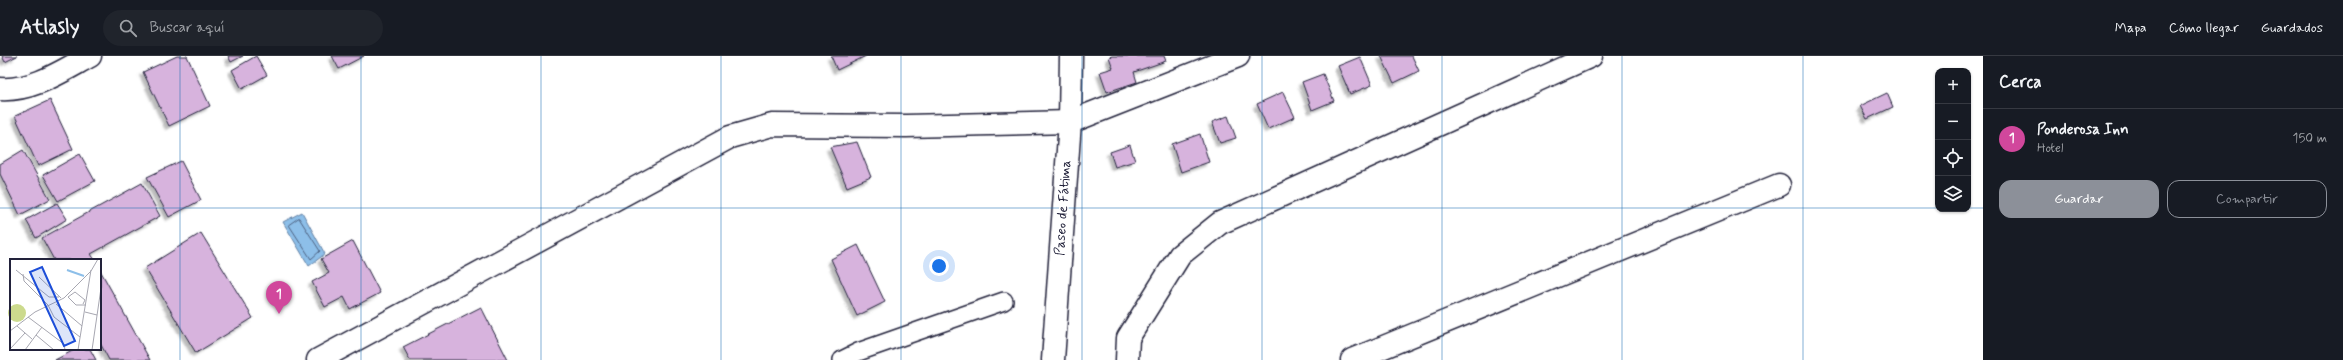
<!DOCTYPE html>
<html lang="es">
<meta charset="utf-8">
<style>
:root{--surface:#171b24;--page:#20242c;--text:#f1f3f6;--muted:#9ea1a6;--line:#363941;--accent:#8c9099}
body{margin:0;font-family:Mynerve,sans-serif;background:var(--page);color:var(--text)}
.controls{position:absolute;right:12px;top:12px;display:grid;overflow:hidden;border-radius:8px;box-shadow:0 1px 3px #0004}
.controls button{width:36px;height:36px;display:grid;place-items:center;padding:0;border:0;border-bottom:1px solid var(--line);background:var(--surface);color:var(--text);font:20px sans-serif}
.you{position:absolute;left:939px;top:210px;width:14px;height:14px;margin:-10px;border:3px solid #fff;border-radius:50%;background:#1a73e8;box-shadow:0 0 0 6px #1a73e833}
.badge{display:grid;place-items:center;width:26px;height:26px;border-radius:50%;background:var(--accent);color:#fff;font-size:13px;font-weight:700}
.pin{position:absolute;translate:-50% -33px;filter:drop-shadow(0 1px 2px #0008)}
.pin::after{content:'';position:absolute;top:21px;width:14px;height:12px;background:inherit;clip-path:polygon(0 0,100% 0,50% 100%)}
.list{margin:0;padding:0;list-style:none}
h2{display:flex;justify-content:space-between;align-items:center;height:52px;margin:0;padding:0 16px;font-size:17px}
h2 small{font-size:13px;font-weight:400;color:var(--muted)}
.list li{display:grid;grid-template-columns:26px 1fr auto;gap:12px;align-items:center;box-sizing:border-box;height:60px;padding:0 16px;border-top:1px solid var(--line)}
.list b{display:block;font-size:15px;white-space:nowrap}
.list p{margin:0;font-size:13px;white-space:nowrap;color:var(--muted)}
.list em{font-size:13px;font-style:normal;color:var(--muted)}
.actions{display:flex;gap:8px;padding:12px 16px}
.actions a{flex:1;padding:9px 0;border:1px solid var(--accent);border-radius:12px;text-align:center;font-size:14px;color:var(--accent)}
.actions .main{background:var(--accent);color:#fff}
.icon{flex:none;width:22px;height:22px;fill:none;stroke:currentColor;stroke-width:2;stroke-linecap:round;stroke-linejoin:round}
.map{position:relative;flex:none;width:1983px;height:304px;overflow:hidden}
header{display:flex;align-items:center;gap:24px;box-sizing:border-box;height:56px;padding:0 20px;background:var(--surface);border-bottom:1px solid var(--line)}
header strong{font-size:19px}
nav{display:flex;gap:22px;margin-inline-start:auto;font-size:14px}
.search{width:280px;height:36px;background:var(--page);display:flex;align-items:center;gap:10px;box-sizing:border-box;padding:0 14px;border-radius:22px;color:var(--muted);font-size:15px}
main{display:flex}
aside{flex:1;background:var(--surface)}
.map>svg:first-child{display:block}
.water{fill:#8dbfe9;stroke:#6280a3}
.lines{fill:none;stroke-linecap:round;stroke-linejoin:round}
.shore{stroke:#4d6181;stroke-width:1}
.building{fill:#d7b3dd;stroke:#22223b;filter:url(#shadow)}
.lane-casing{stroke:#22223b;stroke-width:20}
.street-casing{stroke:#22223b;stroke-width:25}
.secondary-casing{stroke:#22223b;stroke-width:25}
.lane{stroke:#fff;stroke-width:17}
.street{stroke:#fff;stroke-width:22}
.secondary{stroke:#fff;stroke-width:22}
.grid{fill:none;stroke:#1f6fb2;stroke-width:1;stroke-opacity:0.55}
.labels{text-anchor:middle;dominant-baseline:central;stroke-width:3;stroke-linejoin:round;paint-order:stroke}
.street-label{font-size:14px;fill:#22223b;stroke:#fff}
.inset-river{fill:none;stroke:#8dbfe9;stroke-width:2}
.inset-road{fill:none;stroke:#a7a7b1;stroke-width:1}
.view{fill:#1d4ed8;fill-opacity:0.15;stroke:#1d4ed8;stroke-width:2}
.inset-edge{fill:none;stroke:#22223b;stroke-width:2}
</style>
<header>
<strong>Atlasly</strong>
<div class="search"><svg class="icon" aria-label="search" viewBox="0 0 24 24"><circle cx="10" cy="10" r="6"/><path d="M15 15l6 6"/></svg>Buscar aquí</div>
<nav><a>Mapa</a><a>Cómo llegar</a><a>Guardados</a></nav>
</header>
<main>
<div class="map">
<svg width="1983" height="304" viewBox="0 0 1983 304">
<defs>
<filter id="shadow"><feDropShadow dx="-3.5" dy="3.5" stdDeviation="1" flood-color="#0004"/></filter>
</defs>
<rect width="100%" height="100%" fill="#fff"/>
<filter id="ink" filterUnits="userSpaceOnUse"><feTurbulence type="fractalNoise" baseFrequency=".025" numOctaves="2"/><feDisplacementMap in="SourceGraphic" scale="8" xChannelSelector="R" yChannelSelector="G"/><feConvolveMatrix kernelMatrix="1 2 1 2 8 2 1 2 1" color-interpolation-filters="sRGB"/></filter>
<g filter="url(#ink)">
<!-- water -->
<polygon class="water" points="302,156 325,198 309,210 283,166"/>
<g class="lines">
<!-- shore -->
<polygon class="shore" points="299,162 320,195 311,203 289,169"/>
</g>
<!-- building -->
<g class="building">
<polygon points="2,0 17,0 5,6"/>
<polygon points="177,0 187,0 210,50 169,70 143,16"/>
<polygon points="228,0 243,0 231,6"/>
<polygon points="256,0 267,19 242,33 232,14"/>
<polygon points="332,0 364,0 339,13"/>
<polygon points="831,0 866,0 837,14"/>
<polygon points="1112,0 1164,0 1166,5 1134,16 1137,26 1107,36 1100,16 1113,12 1109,1"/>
<polygon points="1381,0 1412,0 1419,15 1394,27"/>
<polygon points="1360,1 1372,29 1350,38 1338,10"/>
<polygon points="1323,18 1334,45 1312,54 1302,26"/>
<polygon points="1283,36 1295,61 1268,73 1257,48"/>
<polygon points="1887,37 1893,51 1867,63 1860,50"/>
<polygon points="50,44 73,93 38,110 15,60"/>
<polygon points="1228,60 1236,82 1220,87 1212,66"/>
<polygon points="1200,78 1209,106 1181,116 1172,88"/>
<polygon points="857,86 871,121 847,131 830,91"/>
<polygon points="1130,89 1135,105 1115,111 1110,96"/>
<polygon points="23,94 50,143 20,159 0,118 0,108"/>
<polygon points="80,98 95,125 58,145 43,119"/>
<polygon points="181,105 201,144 169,161 147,121"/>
<polygon points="142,127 160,160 91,198 95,204 54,204 42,182"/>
<polygon points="57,147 67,163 36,182 26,164"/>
<polygon points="201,177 253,262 196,297 145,212"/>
<polygon points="353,185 380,237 350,253 344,241 325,251 312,226 329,217 321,203"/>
<polygon points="858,189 885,246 857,260 831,203"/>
<polygon points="100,214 150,304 109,304 100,287"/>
<polygon points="481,251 508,304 410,304 403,291"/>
<polygon points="76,293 90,293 96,304 55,304"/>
</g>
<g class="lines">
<!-- lane casing -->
<g class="lane-casing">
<polyline id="lane" points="842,304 858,296 1004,245"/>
</g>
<!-- street casing -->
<g class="street-casing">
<g id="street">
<path d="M0,33C33,35 62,15 90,0"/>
<polyline points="318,304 730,81 772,69 906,70 1070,66 1238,0"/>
<polyline points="1127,304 1128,282 1180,199 1220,167 1591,0"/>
<polyline points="1352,304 1779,129"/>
</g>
</g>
<!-- secondary casing -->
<g class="secondary-casing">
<polyline id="secondary" points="1053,304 1070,66 1071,0"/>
</g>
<!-- lane -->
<use href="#lane" class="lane"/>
<!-- street -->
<use href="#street" class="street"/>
<!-- secondary -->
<use href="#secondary" class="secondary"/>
</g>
</g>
<!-- grid -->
<path class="grid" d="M180,0V304M361,0V304M541,0V304M721,0V304M901,0V304M1082,0V304M1262,0V304M1442,0V304M1622,0V304M1803,0V304M0,152H1938M1968,152H1983"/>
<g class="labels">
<!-- street labels -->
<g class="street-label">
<text transform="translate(1063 152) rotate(-86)">Paseo de Fátima</text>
</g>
</g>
<!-- overview -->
<g transform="translate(10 203)">
<rect width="91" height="91" fill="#fff"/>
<path d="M-2 54a9 9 0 1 1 18 0a9 9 0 1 1-18 0Z" fill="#ccda8d"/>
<path class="inset-river" d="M57,11L74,17"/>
<path class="inset-road" d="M6,11L39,38H49M13,15L14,22L38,46L44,58L70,78M29,18L51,39M46,45L72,67M73,45L75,41L65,33L58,38L66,46H76M75,53L87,56M18,58L54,85L55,91M7,67L22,80M0,72L25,53L54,39L81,12L88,0M26,76L44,91M0,90L15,74M15,91L32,68M68,91L81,11M82,91L91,29"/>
<path class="view" d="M32,8L65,82L54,87L20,13Z"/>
<rect width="91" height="91" class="inset-edge"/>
</g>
</svg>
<div class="controls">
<button>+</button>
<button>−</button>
<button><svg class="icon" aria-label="locate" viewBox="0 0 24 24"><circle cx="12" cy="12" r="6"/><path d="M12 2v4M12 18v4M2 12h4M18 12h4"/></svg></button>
<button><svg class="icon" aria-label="layers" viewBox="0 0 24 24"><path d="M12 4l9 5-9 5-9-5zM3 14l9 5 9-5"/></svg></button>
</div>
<div class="you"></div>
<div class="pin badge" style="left:279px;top:258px;background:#d1479c">1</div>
</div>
<aside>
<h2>Cerca<small></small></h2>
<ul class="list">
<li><span class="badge" style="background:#d1479c">1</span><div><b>Ponderosa Inn</b><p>Hotel</p></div><em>150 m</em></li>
</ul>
<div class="actions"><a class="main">Guardar</a><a>Compartir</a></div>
</aside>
</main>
